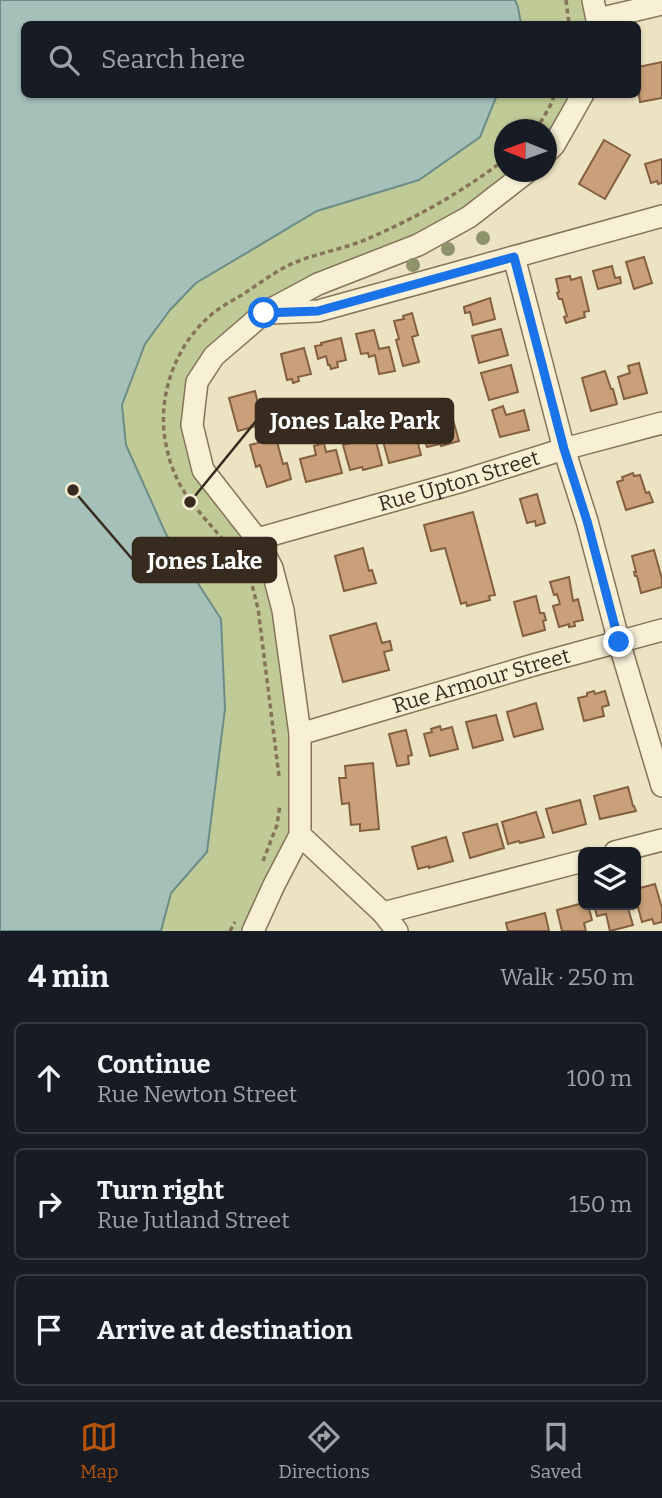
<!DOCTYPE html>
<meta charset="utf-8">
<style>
:root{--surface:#171b24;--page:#20242c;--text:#f1f3f6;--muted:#9ea1a6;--line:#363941;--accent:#b45309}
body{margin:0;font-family:Bitter,serif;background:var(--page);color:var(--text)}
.controls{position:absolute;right:21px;bottom:21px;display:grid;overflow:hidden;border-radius:10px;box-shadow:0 2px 5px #0004}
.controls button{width:63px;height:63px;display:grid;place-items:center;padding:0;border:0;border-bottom:2px solid var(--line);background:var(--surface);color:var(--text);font:35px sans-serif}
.compass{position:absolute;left:494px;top:119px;width:63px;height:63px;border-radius:50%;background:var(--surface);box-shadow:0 2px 5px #0004;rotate:271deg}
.stop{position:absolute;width:21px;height:21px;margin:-16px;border:5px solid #1a73e8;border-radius:50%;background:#fff}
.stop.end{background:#1a73e8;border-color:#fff;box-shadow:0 2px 7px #0008}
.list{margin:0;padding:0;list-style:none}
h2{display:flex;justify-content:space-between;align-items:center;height:91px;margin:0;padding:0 28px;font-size:30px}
h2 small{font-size:23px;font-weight:400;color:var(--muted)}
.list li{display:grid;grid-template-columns:46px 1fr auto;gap:21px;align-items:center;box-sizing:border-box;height:112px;margin:0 14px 14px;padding:0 14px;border:2px solid var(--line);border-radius:10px}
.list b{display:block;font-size:26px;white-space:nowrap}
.list p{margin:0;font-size:23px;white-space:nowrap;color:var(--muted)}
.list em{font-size:23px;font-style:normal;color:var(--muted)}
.icon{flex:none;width:38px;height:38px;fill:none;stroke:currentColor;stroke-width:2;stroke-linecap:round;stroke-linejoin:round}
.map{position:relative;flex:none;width:662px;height:931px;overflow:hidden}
.search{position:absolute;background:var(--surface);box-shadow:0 2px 5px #0004;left:21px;right:21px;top:21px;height:77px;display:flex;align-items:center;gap:18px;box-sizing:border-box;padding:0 24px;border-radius:10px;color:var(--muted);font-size:26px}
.sheet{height:469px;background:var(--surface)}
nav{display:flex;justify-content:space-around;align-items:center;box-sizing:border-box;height:98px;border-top:2px solid var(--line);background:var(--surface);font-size:19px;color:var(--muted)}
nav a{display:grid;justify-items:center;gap:4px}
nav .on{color:var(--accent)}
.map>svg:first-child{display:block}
.green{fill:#c0ca97}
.water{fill:#a5bfb9;stroke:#6c8d87;stroke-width:2}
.building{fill:#c9a079;stroke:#846041;stroke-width:2}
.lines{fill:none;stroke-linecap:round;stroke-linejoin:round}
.minor-casing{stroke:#86745a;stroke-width:24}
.path{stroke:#86745a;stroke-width:3.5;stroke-dasharray:5 3.5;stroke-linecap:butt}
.minor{stroke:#f7f0d5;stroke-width:21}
.tree{fill:#8f936c}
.route{stroke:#1a73e8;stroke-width:9}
.labels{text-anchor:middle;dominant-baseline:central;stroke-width:6;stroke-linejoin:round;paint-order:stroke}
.street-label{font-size:21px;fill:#362b1e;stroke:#f4edd2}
.leader{fill:none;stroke:#362b1e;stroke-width:2.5}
.callout-dot{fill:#362b1e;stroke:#f4edd2;stroke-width:2.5}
.callout{fill:#362b1e;stroke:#362b1e;stroke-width:2.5}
.callout-label{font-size:23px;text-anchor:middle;font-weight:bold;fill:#fff}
</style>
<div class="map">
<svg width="662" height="931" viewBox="0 0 662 931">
<rect width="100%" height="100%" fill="#ece3c2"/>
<!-- green -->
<g class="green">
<polygon points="515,0 593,0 598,24 521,24 518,7"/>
<polygon points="497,95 583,95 547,153 546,130 504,130 504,172 527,172 469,217 264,313 197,382 203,470 257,539 283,610 300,835 253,931 161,931 171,893 207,851 225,709 221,619 166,534 126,445 122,405 145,344 170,310 196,283 317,211 419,180 480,137"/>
</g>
<!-- water -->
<polygon class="water" points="0,0 515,0 518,7 521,24 24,24 24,94 497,95 480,137 419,180 317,211 196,283 170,310 145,344 122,405 126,445 166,534 221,619 225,709 207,852 171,893 161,931 0,931"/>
<!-- building -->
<g class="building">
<polygon points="662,62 662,98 640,102 638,88 638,67"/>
<polygon points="604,140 630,155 605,199 579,184"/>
<polygon points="662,159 662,183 658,184 657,181 651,183 645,164"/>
<polygon points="644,257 652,283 634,289 626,262"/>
<polygon points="612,266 615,278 620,277 621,283 598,289 593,271"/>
<polygon points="570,276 571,280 581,277 589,311 584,312 585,317 566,323 564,317 567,316 562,299 559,299 557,293 559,292 556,279"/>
<polygon points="490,298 495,319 473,325 470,312 465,313 464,307"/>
<polygon points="412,313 418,335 412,337 419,362 403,366 396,340 399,339 394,321 404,319 403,316"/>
<polygon points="501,329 508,355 479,363 472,336"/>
<polygon points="374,330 379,349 389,347 395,371 379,374 375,355 369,357 368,353 361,354 356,334"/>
<polygon points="341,338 346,360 337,362 338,367 331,369 330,365 328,365 326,356 318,359 315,346 322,345 321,343"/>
<polygon points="304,348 311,374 298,377 299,381 293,383 292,379 287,380 281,354"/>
<polygon points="639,363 647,393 624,399 618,377 630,373 628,366"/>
<polygon points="511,365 518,392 489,400 481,373"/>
<polygon points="605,371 611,389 613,389 617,404 591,411 582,378"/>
<polygon points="255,391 263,424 238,431 229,398"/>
<polygon points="503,406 506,415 524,410 529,430 500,437 492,410"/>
<polygon points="399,413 404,431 414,428 421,455 389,463 377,419"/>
<polygon points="451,413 459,441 441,446 440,444 427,447 419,422"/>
<polygon points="375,437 382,465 363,470 362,467 350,470 343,445"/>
<polygon points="276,438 283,464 287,463 291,479 267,487 260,465 256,467 250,445"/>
<polygon points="324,443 326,452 336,450 342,473 306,482 300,459 316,455 314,446"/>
<polygon points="633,473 634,476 640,475 646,493 649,492 653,502 626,510 617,482 623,480 622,477"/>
<polygon points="537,494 545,523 536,526 535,521 527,523 520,499"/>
<polygon points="473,512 495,595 489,596 490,600 467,606 466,602 461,604 445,548 431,551 424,525"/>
<polygon points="363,548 369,571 372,570 376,583 344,591 335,556"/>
<polygon points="654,550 662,579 662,587 641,593 637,576 635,576 634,572 636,572 632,556"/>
<polygon points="569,577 573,601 578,599 583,620 574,622 575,626 569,627 569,624 559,627 553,606 560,604 557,594 554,595 550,582"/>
<polygon points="536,596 540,613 544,613 546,620 543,621 545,630 523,636 514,602"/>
<polygon points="376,623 382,643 390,641 392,650 384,652 389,670 343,682 330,636"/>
<polygon points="594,691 595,694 605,691 609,705 602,707 604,716 584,721 578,698 587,696 587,693"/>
<polygon points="536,703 543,729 514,737 507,712"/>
<polygon points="496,715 503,740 473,748 466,722"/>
<polygon points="440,726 441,730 452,727 458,749 430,756 424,734 432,732 431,729"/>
<polygon points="406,730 412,755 408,756 409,764 397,766 389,734"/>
<polygon points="373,763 379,829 360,831 360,824 351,825 349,803 342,804 339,778 346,778 345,766"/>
<polygon points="628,787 633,806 634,806 636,811 600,819 594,796"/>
<polygon points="580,800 586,824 553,833 546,809"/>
<polygon points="536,812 544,837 520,843 519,841 508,844 502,822"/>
<polygon points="497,824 504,848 470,858 463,833"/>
<polygon points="446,837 453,861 429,868 429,866 418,869 412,847"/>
<polygon points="655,884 662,908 662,922 654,924 652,919 642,922 636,900 636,889"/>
<polygon points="583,903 583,905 588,905 592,920 584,923 586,931 562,931 557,910"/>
<polygon points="594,905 627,905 633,925 610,931 606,914 597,916"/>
<polygon points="545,913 549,931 508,931 506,923"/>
</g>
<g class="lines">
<!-- minor casing -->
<g class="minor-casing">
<g id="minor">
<polyline points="593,0 598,24"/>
<polyline points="598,19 662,4"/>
<polyline points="546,153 554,145 583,94"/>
<polyline points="514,257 564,449 587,521 619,642 662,786"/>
<polyline points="270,313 318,311 662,216"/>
<path id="s1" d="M257,539L459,482L564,449L662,423"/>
<path id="s2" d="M300,734L537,664L662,630"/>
<polyline points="300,835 383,913 397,931"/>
<polyline points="615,852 662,840"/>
<polyline points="383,913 583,861"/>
<polyline points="253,931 274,885 300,835 300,734 283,610 272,568 257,539 203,470 192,425 197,382 214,356 264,313 318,284 418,245 469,217 527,172"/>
</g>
</g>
<!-- path -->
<g class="path">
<polyline points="566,0 569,24"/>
<polyline points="536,130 550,106 555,94"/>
<path d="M279,776L258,608C255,599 254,590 251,582C236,548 205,523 185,493C176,479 170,464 167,449C155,401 174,346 211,315C220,307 232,301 242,295C257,285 272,274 287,266C311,254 342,250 367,239C416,218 462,192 504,160"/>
<polyline points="263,861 277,825 280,805"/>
<polyline points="230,931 235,922"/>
</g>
<!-- minor -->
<use href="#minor" class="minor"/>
</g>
<!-- trees -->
<g class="tree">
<circle cx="483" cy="238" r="7"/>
<circle cx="448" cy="249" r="7"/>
<circle cx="413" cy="265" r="7"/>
</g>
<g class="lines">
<!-- route -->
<polyline class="route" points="264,313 318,311 514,257 564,449 587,521 619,642"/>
</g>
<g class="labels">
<!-- street labels -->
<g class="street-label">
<text stroke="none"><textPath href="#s1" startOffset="210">Rue Upton Street</textPath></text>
<text stroke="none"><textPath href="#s2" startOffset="189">Rue Armour Street</textPath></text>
</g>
</g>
<!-- callouts -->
<path class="leader" d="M190 502L256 421M73 490L133 560"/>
<g class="callout-dot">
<circle cx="190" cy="502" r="7"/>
<circle cx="73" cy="490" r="7"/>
</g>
<g class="callout">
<rect x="256" y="399" width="197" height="44" rx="7"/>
<rect x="133" y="538" width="143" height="44" rx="7"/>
</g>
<g class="callout-label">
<text x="355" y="429">Jones Lake Park</text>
<text x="205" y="569">Jones Lake</text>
</g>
</svg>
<div class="controls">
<button><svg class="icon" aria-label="layers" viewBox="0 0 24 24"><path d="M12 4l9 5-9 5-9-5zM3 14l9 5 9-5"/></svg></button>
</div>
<svg class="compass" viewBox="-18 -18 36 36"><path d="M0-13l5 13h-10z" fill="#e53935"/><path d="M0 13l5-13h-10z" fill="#9ea1a6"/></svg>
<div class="stop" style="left:264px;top:313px"></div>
<div class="stop end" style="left:619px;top:642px"></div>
<div class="search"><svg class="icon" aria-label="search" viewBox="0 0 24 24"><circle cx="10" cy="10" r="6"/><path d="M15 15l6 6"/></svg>Search here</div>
</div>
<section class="sheet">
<h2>4 min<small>Walk · 250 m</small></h2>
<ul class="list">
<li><svg class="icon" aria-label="ahead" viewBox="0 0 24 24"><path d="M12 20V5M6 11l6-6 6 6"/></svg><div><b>Continue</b><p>Rue Newton Street</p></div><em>100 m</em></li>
<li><svg class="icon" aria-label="right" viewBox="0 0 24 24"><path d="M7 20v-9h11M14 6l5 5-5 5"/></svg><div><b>Turn right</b><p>Rue Jutland Street</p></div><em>150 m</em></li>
<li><svg class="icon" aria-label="arrive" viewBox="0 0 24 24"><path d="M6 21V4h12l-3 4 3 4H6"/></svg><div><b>Arrive at destination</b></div></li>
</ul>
</section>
<nav>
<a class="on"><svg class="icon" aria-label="map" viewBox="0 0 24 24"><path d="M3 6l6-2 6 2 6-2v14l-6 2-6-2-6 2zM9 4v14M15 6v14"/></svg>Map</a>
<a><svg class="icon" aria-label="directions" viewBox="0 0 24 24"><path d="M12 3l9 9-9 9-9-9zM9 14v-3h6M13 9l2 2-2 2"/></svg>Directions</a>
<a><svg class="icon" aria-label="saved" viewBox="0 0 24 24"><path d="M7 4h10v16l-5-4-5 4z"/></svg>Saved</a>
</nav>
